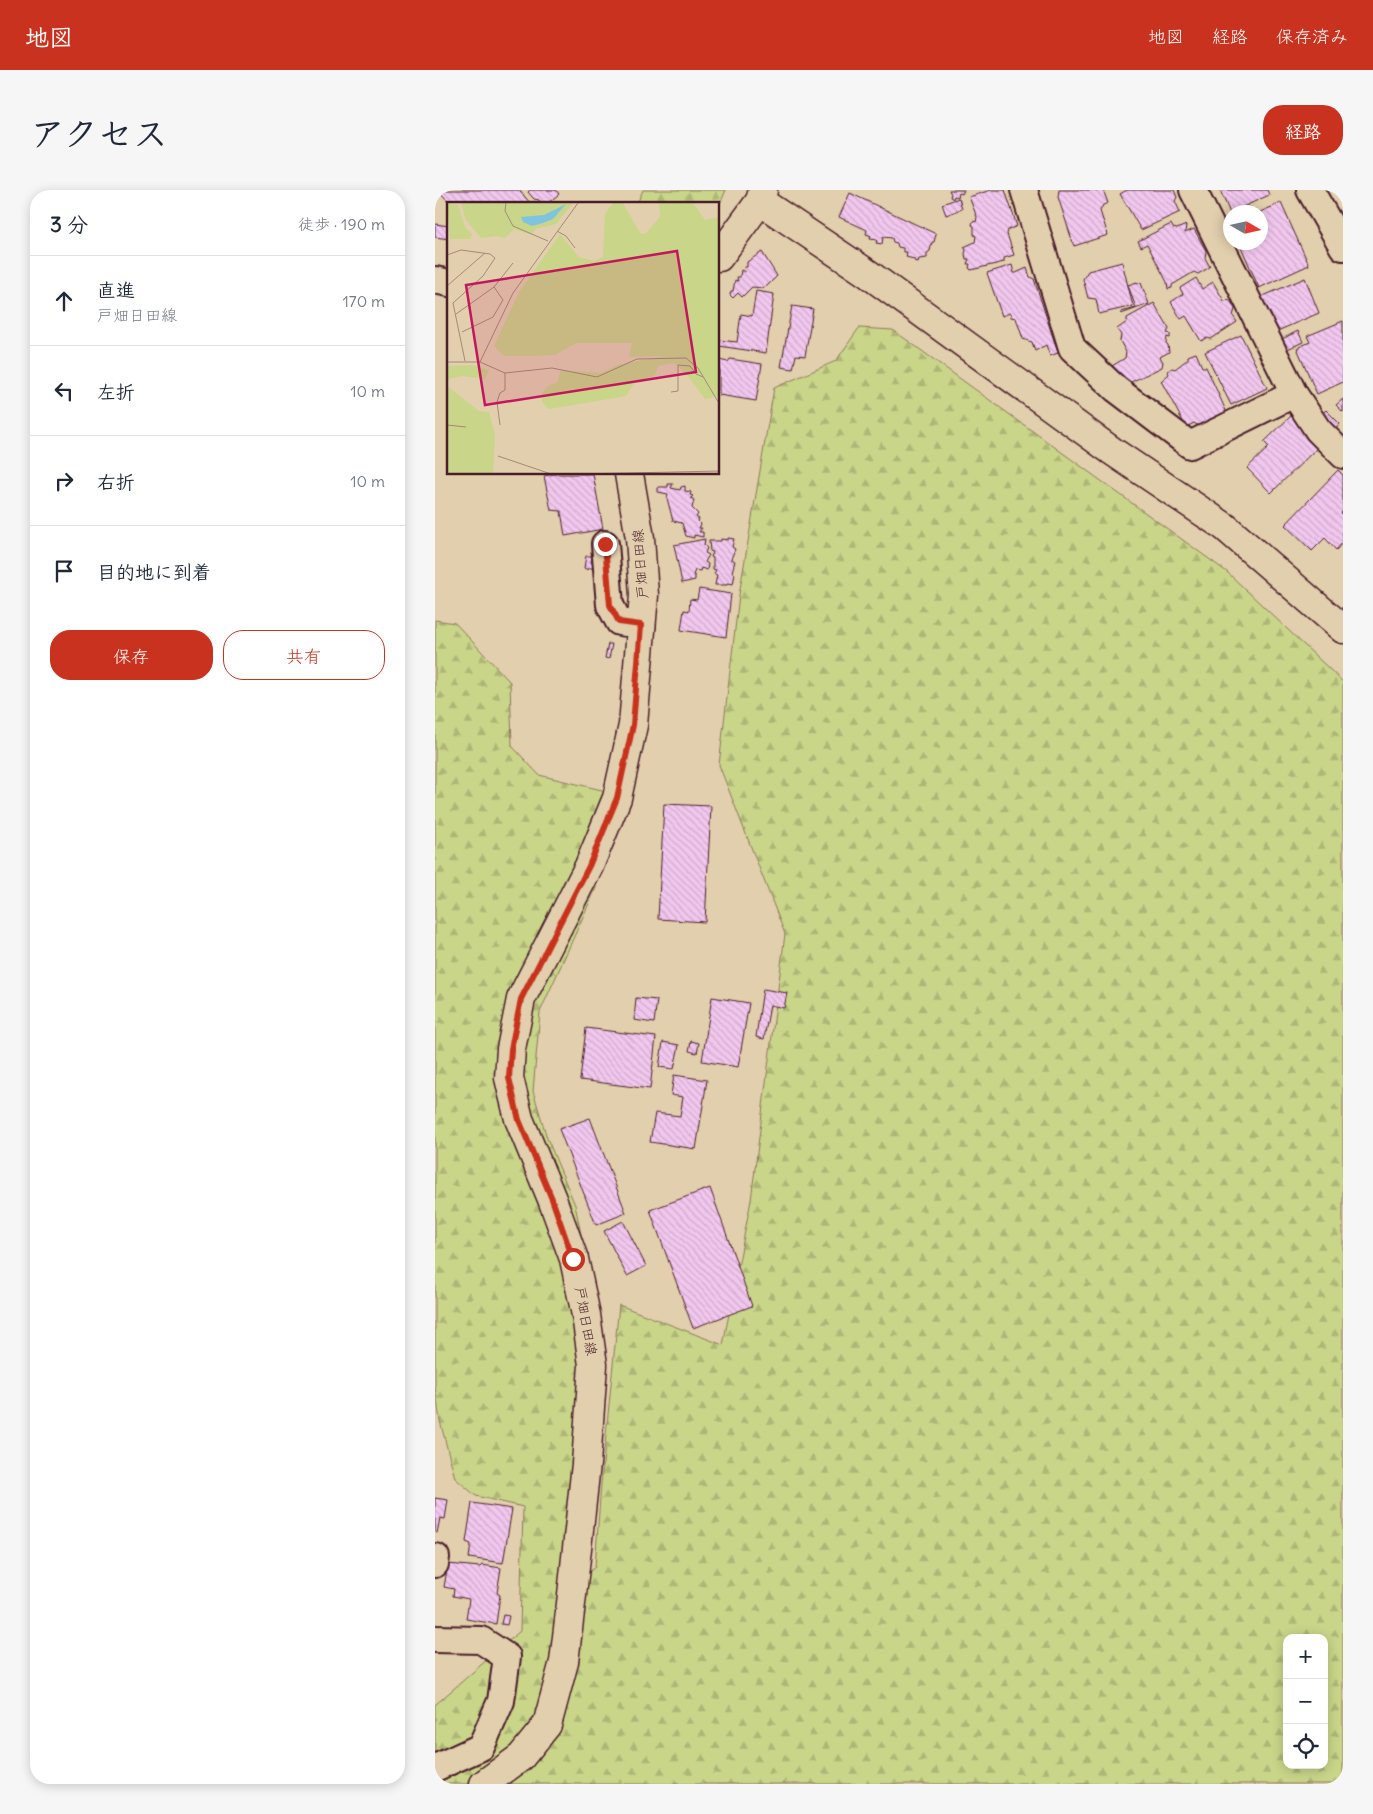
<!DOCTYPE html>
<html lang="ja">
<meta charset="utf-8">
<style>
:root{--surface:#fff;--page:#f6f6f7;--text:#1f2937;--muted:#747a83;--line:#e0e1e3;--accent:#c8321e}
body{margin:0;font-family:Delius,"Klee One",sans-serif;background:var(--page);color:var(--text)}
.controls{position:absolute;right:15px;bottom:15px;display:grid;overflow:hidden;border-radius:10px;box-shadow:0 2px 12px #0003}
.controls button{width:45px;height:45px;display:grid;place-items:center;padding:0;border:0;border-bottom:1px solid var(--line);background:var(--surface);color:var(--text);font:25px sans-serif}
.compass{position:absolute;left:788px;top:15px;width:45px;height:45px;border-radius:50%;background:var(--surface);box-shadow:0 2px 12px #0003;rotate:99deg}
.stop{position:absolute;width:15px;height:15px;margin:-11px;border:4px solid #c8321e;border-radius:50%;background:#fff}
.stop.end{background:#c8321e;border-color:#fff;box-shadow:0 1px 5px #0008}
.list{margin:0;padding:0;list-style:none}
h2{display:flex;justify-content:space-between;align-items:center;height:65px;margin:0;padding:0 20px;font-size:21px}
h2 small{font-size:16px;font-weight:400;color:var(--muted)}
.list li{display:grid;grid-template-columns:32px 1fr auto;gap:15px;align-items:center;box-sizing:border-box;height:90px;padding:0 20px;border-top:1px solid var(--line)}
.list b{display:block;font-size:19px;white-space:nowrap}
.list p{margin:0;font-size:16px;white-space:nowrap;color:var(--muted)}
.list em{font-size:16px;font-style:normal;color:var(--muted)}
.actions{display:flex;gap:10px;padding:15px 20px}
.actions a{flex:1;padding:11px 0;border:1px solid var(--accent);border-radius:20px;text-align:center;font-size:18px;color:var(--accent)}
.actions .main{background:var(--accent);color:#fff}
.icon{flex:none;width:28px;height:28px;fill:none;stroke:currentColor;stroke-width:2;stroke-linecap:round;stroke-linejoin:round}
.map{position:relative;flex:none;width:908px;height:1594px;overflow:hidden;border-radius:20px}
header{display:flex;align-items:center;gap:30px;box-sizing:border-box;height:70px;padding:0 25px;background:var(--accent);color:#fff}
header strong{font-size:24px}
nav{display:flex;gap:28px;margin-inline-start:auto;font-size:18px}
.intro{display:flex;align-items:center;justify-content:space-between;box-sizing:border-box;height:120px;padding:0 30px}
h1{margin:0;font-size:35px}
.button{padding:12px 22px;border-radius:20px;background:var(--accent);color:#fff;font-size:18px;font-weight:700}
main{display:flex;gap:30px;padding:0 30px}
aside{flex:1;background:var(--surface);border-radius:20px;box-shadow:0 2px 12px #0003}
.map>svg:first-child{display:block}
.forest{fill:url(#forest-firs);stroke:#8a7a5a;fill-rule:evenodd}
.building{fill:url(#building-back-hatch);stroke:#4a1f2b}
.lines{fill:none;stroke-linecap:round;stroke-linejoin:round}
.street-casing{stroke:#4a1f2b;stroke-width:30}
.secondary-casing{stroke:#4a1f2b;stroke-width:31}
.street{stroke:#e2cfad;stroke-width:26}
.secondary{stroke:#e2cfad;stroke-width:28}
.route{stroke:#c8321e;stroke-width:6}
.labels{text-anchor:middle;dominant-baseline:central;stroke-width:4;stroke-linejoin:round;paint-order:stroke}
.street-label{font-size:14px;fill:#4a1f2b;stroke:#e2cfad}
.inset-road{fill:none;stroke:#a58979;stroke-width:1}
.view{fill:#c2185b;fill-opacity:0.15;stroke:#c2185b;stroke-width:2.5}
.inset-edge{fill:none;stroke:#4a1f2b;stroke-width:2.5}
</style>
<header>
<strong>地図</strong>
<nav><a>地図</a><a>経路</a><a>保存済み</a></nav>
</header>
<div class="intro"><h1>アクセス</h1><a class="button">経路</a></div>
<main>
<aside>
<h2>3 分<small>徒歩 · 190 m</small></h2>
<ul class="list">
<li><svg class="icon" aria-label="ahead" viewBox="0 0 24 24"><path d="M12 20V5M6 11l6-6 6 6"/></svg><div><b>直進</b><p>戸畑日田線</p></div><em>170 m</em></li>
<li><svg class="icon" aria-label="left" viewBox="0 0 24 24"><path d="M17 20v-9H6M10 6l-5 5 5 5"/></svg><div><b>左折</b></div><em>10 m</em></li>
<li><svg class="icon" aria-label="right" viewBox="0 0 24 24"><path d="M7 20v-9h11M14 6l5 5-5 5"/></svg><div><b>右折</b></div><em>10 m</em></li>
<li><svg class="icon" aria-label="arrive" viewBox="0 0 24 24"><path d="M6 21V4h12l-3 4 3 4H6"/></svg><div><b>目的地に到着</b></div></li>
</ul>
<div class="actions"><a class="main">保存</a><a>共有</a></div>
</aside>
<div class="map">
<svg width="908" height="1594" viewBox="0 0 908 1594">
<defs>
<pattern id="forest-firs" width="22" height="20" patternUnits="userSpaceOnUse" patternTransform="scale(1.25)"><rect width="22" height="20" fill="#c9d589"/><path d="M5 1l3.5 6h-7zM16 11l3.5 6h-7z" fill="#aeb676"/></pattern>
<pattern id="building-back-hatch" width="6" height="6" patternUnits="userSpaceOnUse" patternTransform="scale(1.25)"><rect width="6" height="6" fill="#f1c7ee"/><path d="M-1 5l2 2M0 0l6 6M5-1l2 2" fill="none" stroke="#d0aacc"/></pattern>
</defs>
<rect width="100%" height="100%" fill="#e2cfad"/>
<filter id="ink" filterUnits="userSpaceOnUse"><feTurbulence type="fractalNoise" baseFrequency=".02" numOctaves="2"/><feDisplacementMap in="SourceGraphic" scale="10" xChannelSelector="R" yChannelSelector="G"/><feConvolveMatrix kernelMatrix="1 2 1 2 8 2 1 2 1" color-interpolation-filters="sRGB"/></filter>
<g filter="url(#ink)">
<!-- forest -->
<g class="forest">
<polygon points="208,0 291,0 284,16 284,14 202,14"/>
<path d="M424,138L458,140L792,382L908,492V1594H0V1515L85,1441L88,1317L41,1306L20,1288L5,1231L0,1196V430L20,433L75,492L77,556L104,585L171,601L161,698L105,822L98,901L112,948L140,1015L167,1145L146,1389L160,1377L166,1294L184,1115L288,1155L316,1010L350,744L284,575L304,405L339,198L401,171ZM852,1448H889V1575H852Z"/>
</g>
<!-- building -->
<g class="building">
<polygon points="3,0 84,0 96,14 16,14"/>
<polygon points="95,0 121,0 124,4 112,14 107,14 104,10 99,9 93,2"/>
<polygon points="514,0 529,0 527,4 524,3 523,7 519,6 518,9 515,7 516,4"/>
<polygon points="556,0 570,0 582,36 573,40 572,44 579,65 569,68 569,72 536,80 534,78 535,74 532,74 534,69 531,69 530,64 531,60 529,57 540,52 541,46 539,45 539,36 537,35 538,31 541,32 542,27 534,7"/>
<polygon points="624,0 668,0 673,13 668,15 665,21 673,45 639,56 623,7"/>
<polygon points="692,0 739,0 742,7 740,11 745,22 706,40 685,4"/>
<polygon points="785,0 832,0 834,5 795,23"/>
<polygon points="415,3 501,44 499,52 497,52 495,61 492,63 492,68 484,69 483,72 479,71 479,69 471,67 472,62 468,62 468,58 463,57 462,53 458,52 457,48 448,47 447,54 441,53 442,50 435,49 436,46 431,44 432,40 404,27"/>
<polygon points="524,8 527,19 511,25 507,14"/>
<polygon points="846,13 874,75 824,98 804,52 826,52 825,22"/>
<polygon points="0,34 14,36 14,49 0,47"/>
<polygon points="736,34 738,38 742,39 751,35 750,43 759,39 771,61 770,68 775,77 763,84 759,82 737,95 737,98 733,99 732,92 712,54 706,57 703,51"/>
<polygon points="327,62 342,86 332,96 327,98 317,97 307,107 303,103 298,108 295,105 296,101 298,101 300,90 303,91 302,87 305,87 306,80 310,82 309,77 312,77 312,72"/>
<polygon points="687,72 698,116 664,124 661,109 653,108 648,89 653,81"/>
<polygon points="577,75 579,83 581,83 592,78 595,87 599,89 623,163 615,166 611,155 600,161 597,152 588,149 581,128 576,127 575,123 567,126 552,83"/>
<polygon points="761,88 767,99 778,92 789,111 795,110 800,119 798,126 802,132 776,149 772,148 766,151 751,126 746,129 736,112 748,104 745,98"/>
<polygon points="870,88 884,123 840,142 826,107"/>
<polygon points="702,92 703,94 706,93 714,114 686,124 686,122 701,118 693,95"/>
<polygon points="321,101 339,104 331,163 284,156 284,150 302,152 306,124 317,126"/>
<polygon points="719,113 734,139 732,143 735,144 735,148 732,147 731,153 733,155 734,162 725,167 728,172 727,177 694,193 677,176 690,168 691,162 685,151 686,145 682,139 692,132 692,128"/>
<polygon points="357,116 378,119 370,166 361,165 358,179 346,177"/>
<polygon points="908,131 908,192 882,204 862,158 875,152 872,146"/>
<polygon points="863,141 868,152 848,161 843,151"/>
<polygon points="806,145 832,198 796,215 770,162"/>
<polygon points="761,163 767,177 771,177 792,223 786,228 781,226 764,236 759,233 751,237 726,191 734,184 733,181 737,178 740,179 753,169 753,166"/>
<polygon points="295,169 327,174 321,211 284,205 284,170 293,172"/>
<polygon points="908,209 908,222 901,215"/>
<polygon points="891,220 905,234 896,244 882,229"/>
<polygon points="858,224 886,254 836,303 812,278 834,257 829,252"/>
<polygon points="903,280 908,285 908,321 906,323 908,325 908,352 901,360 890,348 877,361 850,335"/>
<polygon points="120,284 158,284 168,339 130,346 126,321 116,320 109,286"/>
<polygon points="233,294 238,294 236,298 245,300 246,297 250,296 250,301 256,302 255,305 258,306 256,308 259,310 257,318 263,324 261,327 264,329 263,331 266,334 264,338 267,338 264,342 268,342 268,347 259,345 259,348 251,346 247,333 238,331 232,308 233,304 223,302 223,297 233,297"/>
<polygon points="293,348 299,349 297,357 300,359 296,369 300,371 297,382 300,384 298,394 292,393 292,395 280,395 282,385 279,384 281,380 278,379 278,368 276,367 278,362 275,361 274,351 286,351 286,349 293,350"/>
<polygon points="270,349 269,355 272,358 270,363 274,365 270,372 273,374 272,380 266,378 265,381 260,380 258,385 260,386 260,390 247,393 239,355"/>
<polygon points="151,366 157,366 156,372 158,374 158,378 154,378 153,380 149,378"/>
<polygon points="264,399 296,404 291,447 246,440 249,420 254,421 255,409 262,410"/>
<polygon points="173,454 177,454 174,469 170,468"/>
<polygon points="229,614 276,616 270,732 223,729"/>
<polygon points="328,799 352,803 349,818 335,815 329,849 321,847"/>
<polygon points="277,807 314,813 303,877 267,871"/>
<polygon points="201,808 222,810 219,833 199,830"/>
<polygon points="151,838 221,847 215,899 145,890"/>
<polygon points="256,851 264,853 262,863 254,861"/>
<polygon points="228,852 244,855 239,879 224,877"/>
<polygon points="239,885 272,890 261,959 215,952 220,923 245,926 248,907 236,905"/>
<polygon points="155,928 191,1023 161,1035 124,939"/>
<polygon points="275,998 317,1116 258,1138 215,1020"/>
<polygon points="188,1031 211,1076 192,1086 169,1041"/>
<polygon points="0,1308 13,1310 10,1329 5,1328 2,1343 0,1342"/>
<polygon points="37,1313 77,1319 68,1373 34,1368 36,1354 31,1352"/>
<polygon points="13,1374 45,1377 47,1375 66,1378 62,1403 65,1405 61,1434 31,1429 34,1409 18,1406 19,1399 9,1397"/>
<polygon points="68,1425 74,1426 72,1435 66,1434"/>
</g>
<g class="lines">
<!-- street casing -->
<g class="street-casing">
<g id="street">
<polyline points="589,0 637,158 681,199 755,255 859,204"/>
<polyline points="758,0 859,204 883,240 908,265"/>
<polyline points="875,0 908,57"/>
<polyline points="0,90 14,93"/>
<polyline points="170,354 175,415 184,432 207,435"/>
<polyline points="0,1374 1,1367"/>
<polyline points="0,1449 46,1450 72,1467 66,1511 46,1557 0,1578"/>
</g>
</g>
<!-- secondary casing -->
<g class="secondary-casing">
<g id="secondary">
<polyline points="325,11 432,83 677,261 790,337 908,439"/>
<polyline points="284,67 325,11 328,0"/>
<polyline points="49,1594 86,1567 112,1535 129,1472 137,1405 151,1274 158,1175 151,1125 139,1069 117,1009 84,929 74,888 76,859 86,809 154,676 182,608 198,535 209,405 205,348 194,284"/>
</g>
</g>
<!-- street -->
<use href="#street" class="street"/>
<!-- secondary -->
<use href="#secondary" class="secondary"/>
</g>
</g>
<g class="lines" filter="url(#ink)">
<!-- route -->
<polyline class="route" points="138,1069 117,1009 84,930 74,888 76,859 86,809 154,676 182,608 198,535 206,435 184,432 175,415 170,354"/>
</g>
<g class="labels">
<!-- street labels -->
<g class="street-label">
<text transform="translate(205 374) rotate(-94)">戸畑日田線</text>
<text transform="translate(151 1131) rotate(80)">戸畑日田線</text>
</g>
</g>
<!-- overview -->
<g transform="translate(12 12)">
<rect width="272" height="272" fill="#e2cfad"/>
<path d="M0,1L11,3L18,25L25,32L23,37H3ZM166,1H176L193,31L198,32L213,15L212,1H246L258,18L272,15V194L258,197L241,174L227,161L211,164L208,173L187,181L179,194L102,207L95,200V191L102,183L110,181L114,168L155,171L170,163L218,154L182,155L185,141H129L108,153L85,154H57L47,144L72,90L113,32L132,55L147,59L156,55L158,12ZM25,163L42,168L38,177L15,174L2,177L0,183V164ZM0,184L32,209L42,210L48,233L46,272H0Z" fill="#c9d589"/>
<path d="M0,225L21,226V237H0Z" fill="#c9d589"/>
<path d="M14,1H126L109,22L88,27L85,33L67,27L58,36L49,34L34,36L19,18Z" fill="#c9d589"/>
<path d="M119,2L106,17L96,21L85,24L76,20L74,15L97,13Z" fill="#7ec4df"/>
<path class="inset-road" d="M59,1L58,9L66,24L101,39M110,29L119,34L128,46M0,53L14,48L43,52L48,56L36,74L6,101L18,159M0,84L38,51M9,112L47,85L66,61M15,130L46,115L56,98L47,85M0,160H33L58,171L105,166L150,175L190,157L239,156L251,166L273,203M33,160L66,91L131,1M224,190L231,189V163L243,164L249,172L256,175M0,223L19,225M53,223L50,200L53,191L58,188V171M51,254L104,272M133,272L273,269"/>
<path class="view" d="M230,49L249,170L38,203L19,83Z"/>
<rect width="272" height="272" class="inset-edge"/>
</g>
</svg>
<div class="controls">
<button>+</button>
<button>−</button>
<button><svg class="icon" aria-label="locate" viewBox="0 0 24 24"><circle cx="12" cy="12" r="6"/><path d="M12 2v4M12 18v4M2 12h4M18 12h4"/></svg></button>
</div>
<svg class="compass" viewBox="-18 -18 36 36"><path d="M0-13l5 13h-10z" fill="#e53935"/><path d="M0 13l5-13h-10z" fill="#747a83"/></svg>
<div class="stop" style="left:138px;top:1069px"></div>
<div class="stop end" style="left:170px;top:354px"></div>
</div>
</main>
